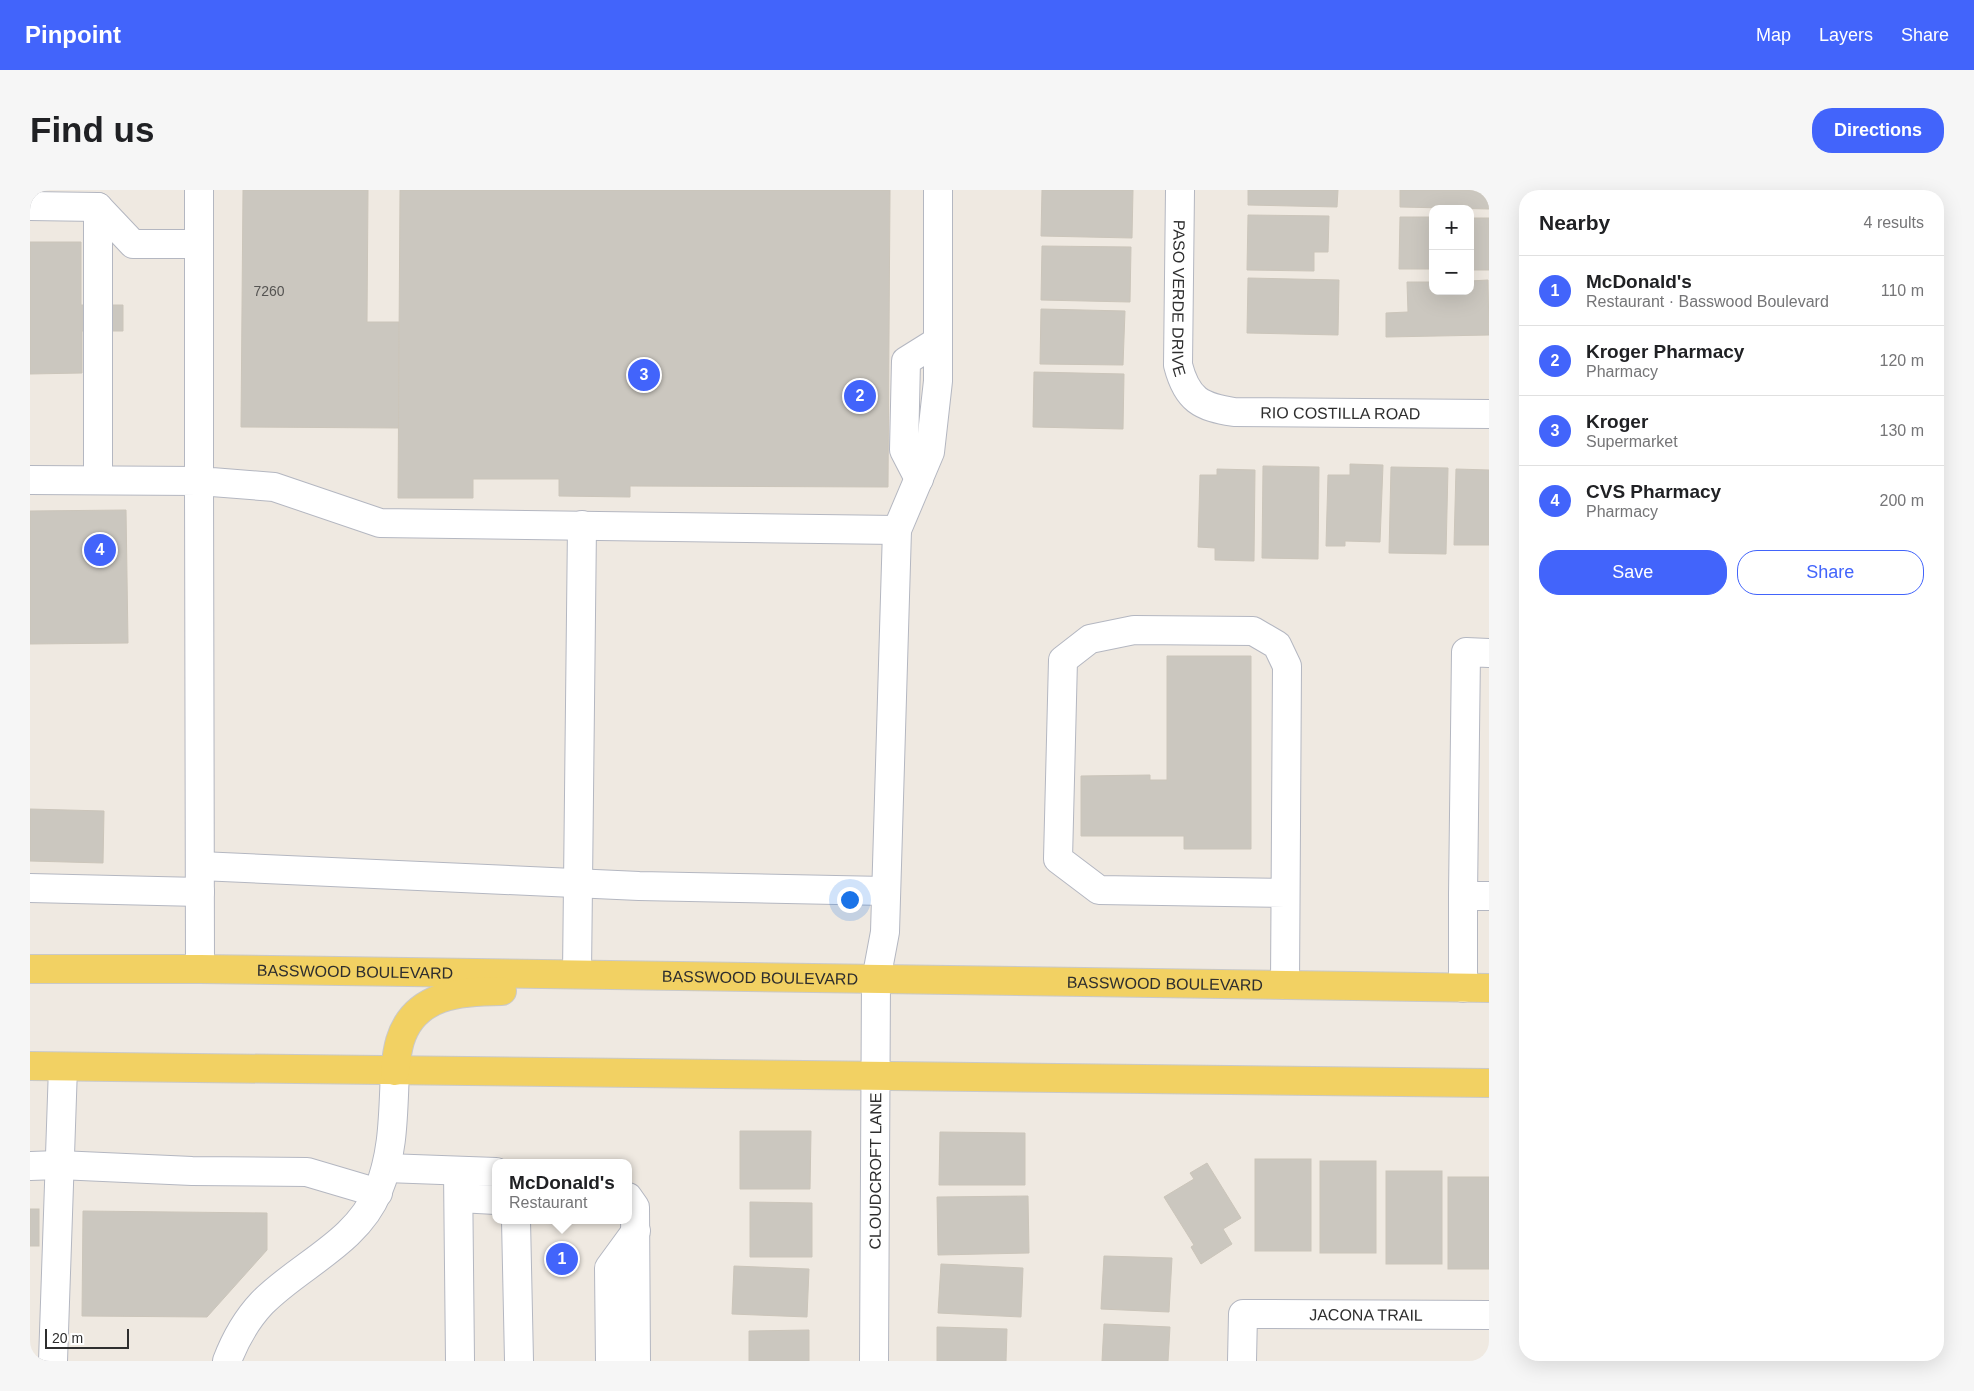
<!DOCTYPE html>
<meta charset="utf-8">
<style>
:root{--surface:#fff;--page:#f6f6f6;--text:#202124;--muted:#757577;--line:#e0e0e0;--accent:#4264fb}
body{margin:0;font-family:Arial,sans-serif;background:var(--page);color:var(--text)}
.controls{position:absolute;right:15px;top:15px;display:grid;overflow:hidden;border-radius:10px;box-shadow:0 5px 20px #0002}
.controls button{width:45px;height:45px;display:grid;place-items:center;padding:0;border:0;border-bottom:1px solid var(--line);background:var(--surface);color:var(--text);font:25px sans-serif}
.scale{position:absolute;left:15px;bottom:12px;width:84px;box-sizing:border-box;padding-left:5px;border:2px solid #2e2e2e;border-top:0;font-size:14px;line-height:18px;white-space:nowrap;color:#2e2e2e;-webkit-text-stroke:4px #fff;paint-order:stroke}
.you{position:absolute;left:819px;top:709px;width:18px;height:18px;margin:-12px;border:4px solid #fff;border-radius:50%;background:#1a73e8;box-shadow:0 0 0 8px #1a73e833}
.badge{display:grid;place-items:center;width:32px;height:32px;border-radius:50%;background:var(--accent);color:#fff;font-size:16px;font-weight:700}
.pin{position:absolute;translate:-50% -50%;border:2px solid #fff;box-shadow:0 1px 5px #0006}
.popup{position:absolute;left:462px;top:969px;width:140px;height:65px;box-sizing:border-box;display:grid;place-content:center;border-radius:10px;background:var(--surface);filter:drop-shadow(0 1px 4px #0005);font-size:16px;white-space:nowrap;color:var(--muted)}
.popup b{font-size:19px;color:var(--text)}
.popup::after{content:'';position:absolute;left:50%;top:100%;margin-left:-10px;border:10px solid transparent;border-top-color:var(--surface)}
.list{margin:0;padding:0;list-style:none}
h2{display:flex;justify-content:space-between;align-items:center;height:65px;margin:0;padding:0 20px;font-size:21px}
h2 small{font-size:16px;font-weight:400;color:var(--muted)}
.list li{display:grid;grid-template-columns:32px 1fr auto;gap:15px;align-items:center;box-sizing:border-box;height:70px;padding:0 20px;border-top:1px solid var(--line)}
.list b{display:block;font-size:19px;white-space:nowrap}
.list p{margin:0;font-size:16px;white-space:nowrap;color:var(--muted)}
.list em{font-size:16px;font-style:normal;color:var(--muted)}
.actions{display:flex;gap:10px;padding:15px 20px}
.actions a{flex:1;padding:11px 0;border:1px solid var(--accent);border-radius:20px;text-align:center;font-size:18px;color:var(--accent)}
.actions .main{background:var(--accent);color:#fff}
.map{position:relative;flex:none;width:1459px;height:1171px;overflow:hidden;border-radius:20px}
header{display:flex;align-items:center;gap:30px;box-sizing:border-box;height:70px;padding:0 25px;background:var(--accent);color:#fff}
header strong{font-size:24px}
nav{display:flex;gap:28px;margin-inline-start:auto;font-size:18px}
.intro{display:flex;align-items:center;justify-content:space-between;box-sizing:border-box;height:120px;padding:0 30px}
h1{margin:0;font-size:35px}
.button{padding:12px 22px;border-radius:20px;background:var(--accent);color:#fff;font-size:18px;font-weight:700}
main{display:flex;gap:30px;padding:0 30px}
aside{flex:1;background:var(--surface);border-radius:20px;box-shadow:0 5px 20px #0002}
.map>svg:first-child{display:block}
.building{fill:#cbc7bf;stroke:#cbc5ba}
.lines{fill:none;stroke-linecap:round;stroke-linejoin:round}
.minor-casing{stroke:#b4b7c1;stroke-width:30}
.major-casing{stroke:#c9c9c9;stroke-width:30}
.minor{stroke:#fff;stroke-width:28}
.major{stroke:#f2d163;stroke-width:28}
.labels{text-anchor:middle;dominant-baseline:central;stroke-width:4.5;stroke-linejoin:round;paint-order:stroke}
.number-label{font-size:14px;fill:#555452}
.street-label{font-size:16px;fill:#2e2e2e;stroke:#fff}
</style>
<header>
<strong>Pinpoint</strong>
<nav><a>Map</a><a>Layers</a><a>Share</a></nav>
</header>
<div class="intro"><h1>Find us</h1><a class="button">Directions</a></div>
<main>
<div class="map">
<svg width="1459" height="1171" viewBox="0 0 1459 1171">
<rect width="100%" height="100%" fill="#efe9e1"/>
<!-- building -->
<g class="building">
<polygon points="213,0 338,0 337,132 369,132 369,238 211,237"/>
<polygon points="370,0 860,0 858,297 600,296 600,307 529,306 529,289 443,289 443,308 368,308"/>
<polygon points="1012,0 1103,0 1102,48 1011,46"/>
<polygon points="1218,0 1308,0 1307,17 1218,15"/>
<polygon points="1370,0 1459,0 1459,19 1370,17"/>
<polygon points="1218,25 1299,26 1298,62 1284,62 1284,81 1217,80"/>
<polygon points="1370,27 1403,27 1403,79 1369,79"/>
<rect x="1440" y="28" width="19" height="52"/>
<polygon points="0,52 51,52 51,115 93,115 93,141 52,141 52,183 0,184"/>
<polygon points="1012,56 1101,57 1100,112 1011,110"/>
<polygon points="1218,88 1309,90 1308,145 1217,143"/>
<polygon points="1458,90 1459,145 1356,147 1356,123 1378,122 1377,92 1403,92 1403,101 1440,101 1440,91"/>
<polygon points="1011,119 1095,121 1093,175 1010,174"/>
<polygon points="1004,182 1094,184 1093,239 1003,237"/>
<polygon points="1320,274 1353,275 1350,352 1315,351 1315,356 1296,356 1298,285 1320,285"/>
<polygon points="1233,276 1289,277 1288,369 1232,368"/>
<polygon points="1361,277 1418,278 1416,364 1359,363"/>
<polygon points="1187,279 1225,280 1224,371 1185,370 1185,358 1168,357 1170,285 1187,285"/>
<polygon points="1426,279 1459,280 1459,355 1424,355"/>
<polygon points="96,320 98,453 0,454 0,321"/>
<polygon points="1137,466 1221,466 1221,659 1154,659 1154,646 1051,646 1051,586 1120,585 1120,590 1137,590"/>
<polygon points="0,619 74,621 73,673 0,671"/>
<polygon points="710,941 781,941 780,999 710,999"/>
<polygon points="910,942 995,943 995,995 909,995"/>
<rect x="1225" y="969" width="56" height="92"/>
<rect x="1290" y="971" width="56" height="92"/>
<polygon points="1177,973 1211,1028 1193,1039 1202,1054 1171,1074 1161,1057 1164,1055 1134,1007 1164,989 1160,983"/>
<rect x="1356" y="981" width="56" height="93"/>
<rect x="1418" y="987" width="41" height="92"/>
<polygon points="998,1006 999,1063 908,1065 907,1007"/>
<polygon points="720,1012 782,1013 782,1067 720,1067"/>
<rect x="0" y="1019" width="9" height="37"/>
<polygon points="53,1021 237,1023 237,1060 177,1127 52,1126"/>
<polygon points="1074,1066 1142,1068 1139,1122 1071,1119"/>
<polygon points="911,1074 993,1078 991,1127 908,1123"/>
<polygon points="704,1076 779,1079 777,1127 702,1124"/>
<polygon points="1074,1134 1140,1137 1138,1171 1072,1171"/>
<polygon points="907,1137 977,1139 976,1171 907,1171"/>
<polygon points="779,1140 779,1171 719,1171 719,1141"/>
</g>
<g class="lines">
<!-- minor casing -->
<g class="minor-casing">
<g id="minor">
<polyline points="169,0 169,291 244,297 350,333 867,340"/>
<path id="s1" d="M1150,0L1148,175C1157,210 1171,217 1204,222L1459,224"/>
<polyline points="0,16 68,17 103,54 169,54"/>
<polyline points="68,17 68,290"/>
<polyline points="889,289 874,260 876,171 908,151"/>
<polyline points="0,290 169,291 170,779"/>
<polyline points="170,676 609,696 855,701"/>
<polyline points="0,698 170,702"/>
<polyline points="1433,706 1436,462 1459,463"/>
<polyline points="547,784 552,335"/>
<polyline points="1255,795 1257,476 1247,455 1223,441 1104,440 1060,449 1033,470 1028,669 1069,700 1255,703"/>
<polyline points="1433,798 1433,706 1459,706"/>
<polyline points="0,976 29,975 162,981 277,982 348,1003"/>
<polyline points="356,978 466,982"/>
<polyline points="428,981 430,1171"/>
<polyline points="598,1007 605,1017 606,1171"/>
<polyline points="429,1008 466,1010"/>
<polyline points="486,1030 489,1171"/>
<polyline points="23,1171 33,877"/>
<path d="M197,1171C205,1150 216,1130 232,1113C269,1075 327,1053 348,1001C364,963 363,922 365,881"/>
<polyline points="580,1171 579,1078 606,1041"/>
<path id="s2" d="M844,1171L846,790L855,742L867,340L900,262L908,191V0"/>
<path id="s3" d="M1212,1171L1213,1124L1459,1125"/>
</g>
</g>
<!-- major casing -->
<g class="major-casing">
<g id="major">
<path id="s4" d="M0,779H170L1459,798"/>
<polyline points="0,876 1459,893"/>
<path d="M365,881C366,871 367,861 370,851C384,804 431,801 472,801"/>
</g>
</g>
<!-- minor -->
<use href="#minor" class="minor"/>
<!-- major -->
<use href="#major" class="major"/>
</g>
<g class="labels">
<!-- number labels -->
<g class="number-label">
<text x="239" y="101">7260</text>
</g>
<!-- street labels -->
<g class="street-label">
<text stroke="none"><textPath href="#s1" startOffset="108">PASO VERDE DRIVE</textPath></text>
<text stroke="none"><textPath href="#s1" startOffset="361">RIO COSTILLA ROAD</textPath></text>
<text stroke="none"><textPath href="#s4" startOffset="325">BASSWOOD BOULEVARD</textPath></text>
<text stroke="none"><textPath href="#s4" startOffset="730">BASSWOOD BOULEVARD</textPath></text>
<text stroke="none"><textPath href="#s4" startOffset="1135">BASSWOOD BOULEVARD</textPath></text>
<text stroke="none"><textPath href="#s2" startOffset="190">CLOUDCROFT LANE</textPath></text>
<text stroke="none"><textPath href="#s3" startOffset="170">JACONA TRAIL</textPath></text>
</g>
</g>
</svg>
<div class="controls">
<button>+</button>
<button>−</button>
</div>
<div class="scale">20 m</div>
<div class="you"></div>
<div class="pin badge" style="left:532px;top:1069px">1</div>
<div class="popup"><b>McDonald's</b>Restaurant</div>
<div class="pin badge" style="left:830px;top:206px">2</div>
<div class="pin badge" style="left:614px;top:185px">3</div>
<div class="pin badge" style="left:70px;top:360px">4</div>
</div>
<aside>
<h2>Nearby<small>4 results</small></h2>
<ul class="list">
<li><span class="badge">1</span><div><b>McDonald's</b><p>Restaurant · Basswood Boulevard</p></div><em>110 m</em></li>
<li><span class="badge">2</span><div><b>Kroger Pharmacy</b><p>Pharmacy</p></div><em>120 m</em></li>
<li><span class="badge">3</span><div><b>Kroger</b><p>Supermarket</p></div><em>130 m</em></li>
<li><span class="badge">4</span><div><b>CVS Pharmacy</b><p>Pharmacy</p></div><em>200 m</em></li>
</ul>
<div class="actions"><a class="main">Save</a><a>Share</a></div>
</aside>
</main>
